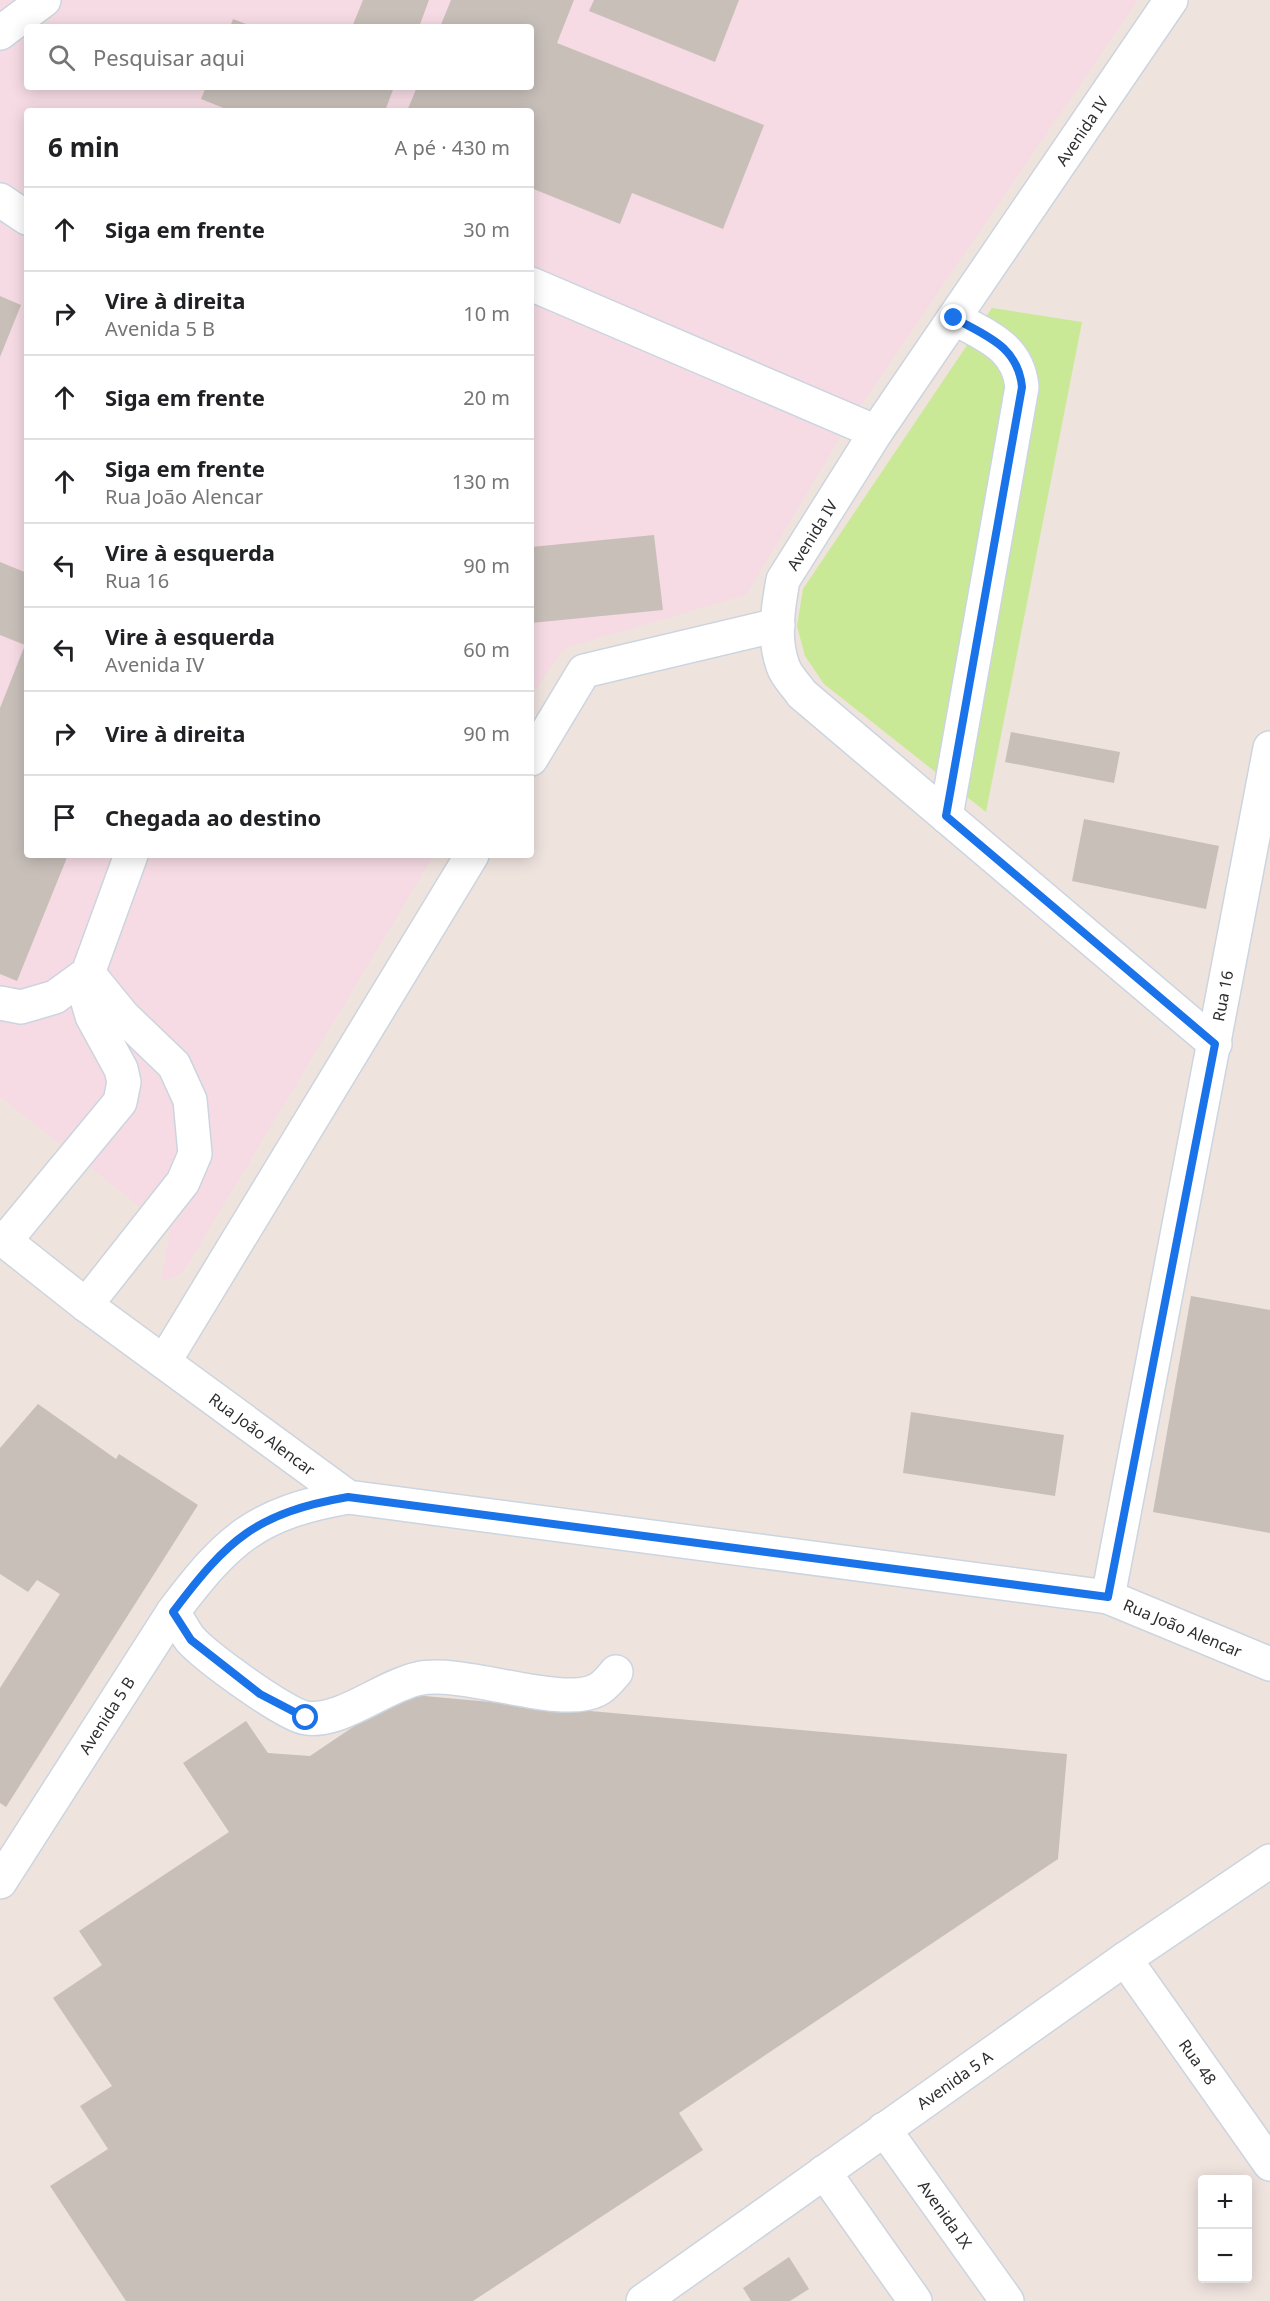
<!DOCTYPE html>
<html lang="pt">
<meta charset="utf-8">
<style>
:root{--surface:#fff;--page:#f6f6f6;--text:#202124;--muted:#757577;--line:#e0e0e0}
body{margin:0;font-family:"Noto Sans",sans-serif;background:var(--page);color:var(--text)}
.controls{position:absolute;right:18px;bottom:18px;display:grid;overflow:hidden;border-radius:6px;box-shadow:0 3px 15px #0003}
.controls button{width:54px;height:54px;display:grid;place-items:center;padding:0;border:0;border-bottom:2px solid var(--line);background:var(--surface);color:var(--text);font:30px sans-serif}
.stop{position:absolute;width:18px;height:18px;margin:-14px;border:4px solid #1a73e8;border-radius:50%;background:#fff}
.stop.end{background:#1a73e8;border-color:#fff;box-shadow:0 2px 6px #0008}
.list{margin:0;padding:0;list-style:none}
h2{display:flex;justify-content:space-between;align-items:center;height:78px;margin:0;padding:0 24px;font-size:26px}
h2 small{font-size:20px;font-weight:400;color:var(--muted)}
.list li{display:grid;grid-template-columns:39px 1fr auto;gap:18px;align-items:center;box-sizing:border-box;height:84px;padding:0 24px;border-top:2px solid var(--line)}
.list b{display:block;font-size:22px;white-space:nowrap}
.list p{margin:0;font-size:20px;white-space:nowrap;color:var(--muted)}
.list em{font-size:20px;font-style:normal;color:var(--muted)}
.icon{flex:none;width:33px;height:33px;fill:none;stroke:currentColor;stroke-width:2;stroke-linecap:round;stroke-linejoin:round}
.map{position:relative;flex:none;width:1270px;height:2301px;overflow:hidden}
.search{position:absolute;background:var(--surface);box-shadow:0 3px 15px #0003;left:24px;top:24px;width:510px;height:66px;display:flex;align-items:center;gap:15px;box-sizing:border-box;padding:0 21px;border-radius:6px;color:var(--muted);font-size:22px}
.panel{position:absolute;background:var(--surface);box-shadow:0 3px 15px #0003;left:24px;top:108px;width:510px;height:750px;border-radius:6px}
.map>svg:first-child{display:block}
.medical{fill:#f6dbe4;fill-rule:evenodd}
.green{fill:#c9e997}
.building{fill:#c8bfb9}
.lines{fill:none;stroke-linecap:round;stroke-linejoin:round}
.minor-casing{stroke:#ccd5df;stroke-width:36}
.minor{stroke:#fff;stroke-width:33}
.route{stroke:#1a73e8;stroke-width:8}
.labels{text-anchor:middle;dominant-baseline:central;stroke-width:4.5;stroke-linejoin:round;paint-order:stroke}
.street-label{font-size:16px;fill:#2d2d2d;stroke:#fff}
</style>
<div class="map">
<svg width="1270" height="2301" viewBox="0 0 1270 2301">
<rect width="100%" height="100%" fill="#efe3de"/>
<!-- medical -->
<path class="medical" d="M0,0H1138L850,421L746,595L565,648L531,695V111H27V855H434L182,1274L161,1281L170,1230L0,1097ZM27,27H531V87H27Z"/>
<!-- green -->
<polygon class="green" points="992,308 1082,322 986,812 824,684 805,656 797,626 803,589"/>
<!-- building -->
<g class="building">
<polygon points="363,0 429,0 419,27 352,27"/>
<polygon points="451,0 574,0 557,43 764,125 723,229 632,193 620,224 531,188 531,111 407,111 417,87 531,87 531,27 440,27"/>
<polygon points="594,0 739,0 715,62 589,11"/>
<polygon points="233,19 254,27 230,27"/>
<polygon points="206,87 394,87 385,111 231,111 201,99"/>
<polygon points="0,296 21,305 0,357"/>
<polygon points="654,535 663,610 531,623 531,547"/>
<polygon points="0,562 27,573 27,855 68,855 17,981 0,974 0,708 25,645 0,635"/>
<polygon points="1011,732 1120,752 1114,783 1005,762"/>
<polygon points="1084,819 1219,846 1206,909 1072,881"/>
<polygon points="1191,1296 1270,1310 1270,1533 1153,1512"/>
<polygon points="38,1404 116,1459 119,1454 198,1505 6,1807 0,1803 0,1688 60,1594 37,1580 28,1592 0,1574 0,1448"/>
<polygon points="911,1412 1064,1435 1055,1496 903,1473"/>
<polygon points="402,1694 1067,1754 1058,1859 679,2113 703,2150 473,2301 126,2301 50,2186 108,2149 80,2106 112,2086 53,1998 102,1965 79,1931 229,1832 183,1763 246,1721 268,1753 310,1756"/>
<polygon points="789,2257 809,2289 790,2301 751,2301 743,2288"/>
</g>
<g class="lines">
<!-- minor casing -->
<g class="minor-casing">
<g id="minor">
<path d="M1171,0L876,432L783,580C778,607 773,639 783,666C786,676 796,685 802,694L1215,1044"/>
<polyline points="0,33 44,0"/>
<polyline points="0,200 27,218"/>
<polyline points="531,284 876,432"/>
<polyline points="531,759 584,671 778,625"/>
<path d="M946,816L1022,387C1018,346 986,336 954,318"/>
<polyline points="0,1003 21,1007 55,997 88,973 131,855"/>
<path id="s1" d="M0,1237L86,1305L348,1497L1108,1597L1270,1664"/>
<polyline points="5,1241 120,1102 124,1082 121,1069 92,1016 86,995 88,973"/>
<polyline points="86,1305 183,1182 195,1154 190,1100 174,1065 123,1016 88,973"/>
<polyline points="164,1362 472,855"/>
<path id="s2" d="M1108,1597L1270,748"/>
<path d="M173,1612C179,1621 184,1631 190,1639C205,1656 285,1715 306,1718C341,1723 382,1687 417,1679C463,1668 559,1709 597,1690C605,1686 610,1679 616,1672"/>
<path id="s3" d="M0,1882L173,1612C228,1539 256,1513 348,1497"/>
<path id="s4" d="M1125,1959L1270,2164"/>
<path id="s5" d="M884,2129L1007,2301"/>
<polyline points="824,2172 915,2301"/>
<path id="s6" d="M643,2301L1125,1959L1270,1861"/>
</g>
</g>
<!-- minor -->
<use href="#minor" class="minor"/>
</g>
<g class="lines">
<!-- route -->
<path class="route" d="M306,1718L260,1694L191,1640L173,1612C228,1539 256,1513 348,1497L1108,1597L1215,1044L946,816L1022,387C1018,346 986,336 954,318"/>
</g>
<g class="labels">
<!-- street labels -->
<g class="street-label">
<text transform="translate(1082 131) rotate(-56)">Avenida IV</text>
<text transform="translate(812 535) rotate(-58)">Avenida IV</text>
<text stroke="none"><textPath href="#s2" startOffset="612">Rua 16</textPath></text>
<text stroke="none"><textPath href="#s1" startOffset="328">Rua João Alencar</textPath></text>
<text stroke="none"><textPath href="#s1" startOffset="1282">Rua João Alencar</textPath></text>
<text stroke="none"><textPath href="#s3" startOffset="198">Avenida 5 B</textPath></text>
<text stroke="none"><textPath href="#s4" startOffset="126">Rua 48</textPath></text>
<text stroke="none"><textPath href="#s6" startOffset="382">Avenida 5 A</textPath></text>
<text stroke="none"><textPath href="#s5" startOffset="105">Avenida IX</textPath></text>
</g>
</g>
</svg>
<div class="controls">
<button>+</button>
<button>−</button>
</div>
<div class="stop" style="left:306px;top:1718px"></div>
<div class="stop end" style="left:954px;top:318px"></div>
<div class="search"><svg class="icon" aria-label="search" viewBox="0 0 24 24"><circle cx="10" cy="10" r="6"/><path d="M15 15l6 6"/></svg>Pesquisar aqui</div>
<section class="panel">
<h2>6 min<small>A pé · 430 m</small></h2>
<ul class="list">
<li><svg class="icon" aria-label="ahead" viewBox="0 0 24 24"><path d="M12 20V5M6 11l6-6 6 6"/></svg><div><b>Siga em frente</b></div><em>30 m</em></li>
<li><svg class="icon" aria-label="right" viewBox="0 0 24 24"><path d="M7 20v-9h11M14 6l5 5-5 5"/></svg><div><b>Vire à direita</b><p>Avenida 5 B</p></div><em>10 m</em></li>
<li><svg class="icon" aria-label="ahead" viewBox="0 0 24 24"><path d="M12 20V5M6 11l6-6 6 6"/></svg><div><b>Siga em frente</b></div><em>20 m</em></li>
<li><svg class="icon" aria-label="ahead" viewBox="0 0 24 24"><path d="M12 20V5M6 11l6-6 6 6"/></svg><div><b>Siga em frente</b><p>Rua João Alencar</p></div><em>130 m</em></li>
<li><svg class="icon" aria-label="left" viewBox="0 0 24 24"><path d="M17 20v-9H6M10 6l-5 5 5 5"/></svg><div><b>Vire à esquerda</b><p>Rua 16</p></div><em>90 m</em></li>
<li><svg class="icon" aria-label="left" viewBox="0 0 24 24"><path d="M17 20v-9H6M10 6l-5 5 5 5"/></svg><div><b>Vire à esquerda</b><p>Avenida IV</p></div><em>60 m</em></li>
<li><svg class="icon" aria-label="right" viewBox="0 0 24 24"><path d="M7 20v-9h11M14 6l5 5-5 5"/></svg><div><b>Vire à direita</b></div><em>90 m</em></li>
<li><svg class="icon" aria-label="arrive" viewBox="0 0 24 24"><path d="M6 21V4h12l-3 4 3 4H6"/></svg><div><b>Chegada ao destino</b></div></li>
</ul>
</section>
</div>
